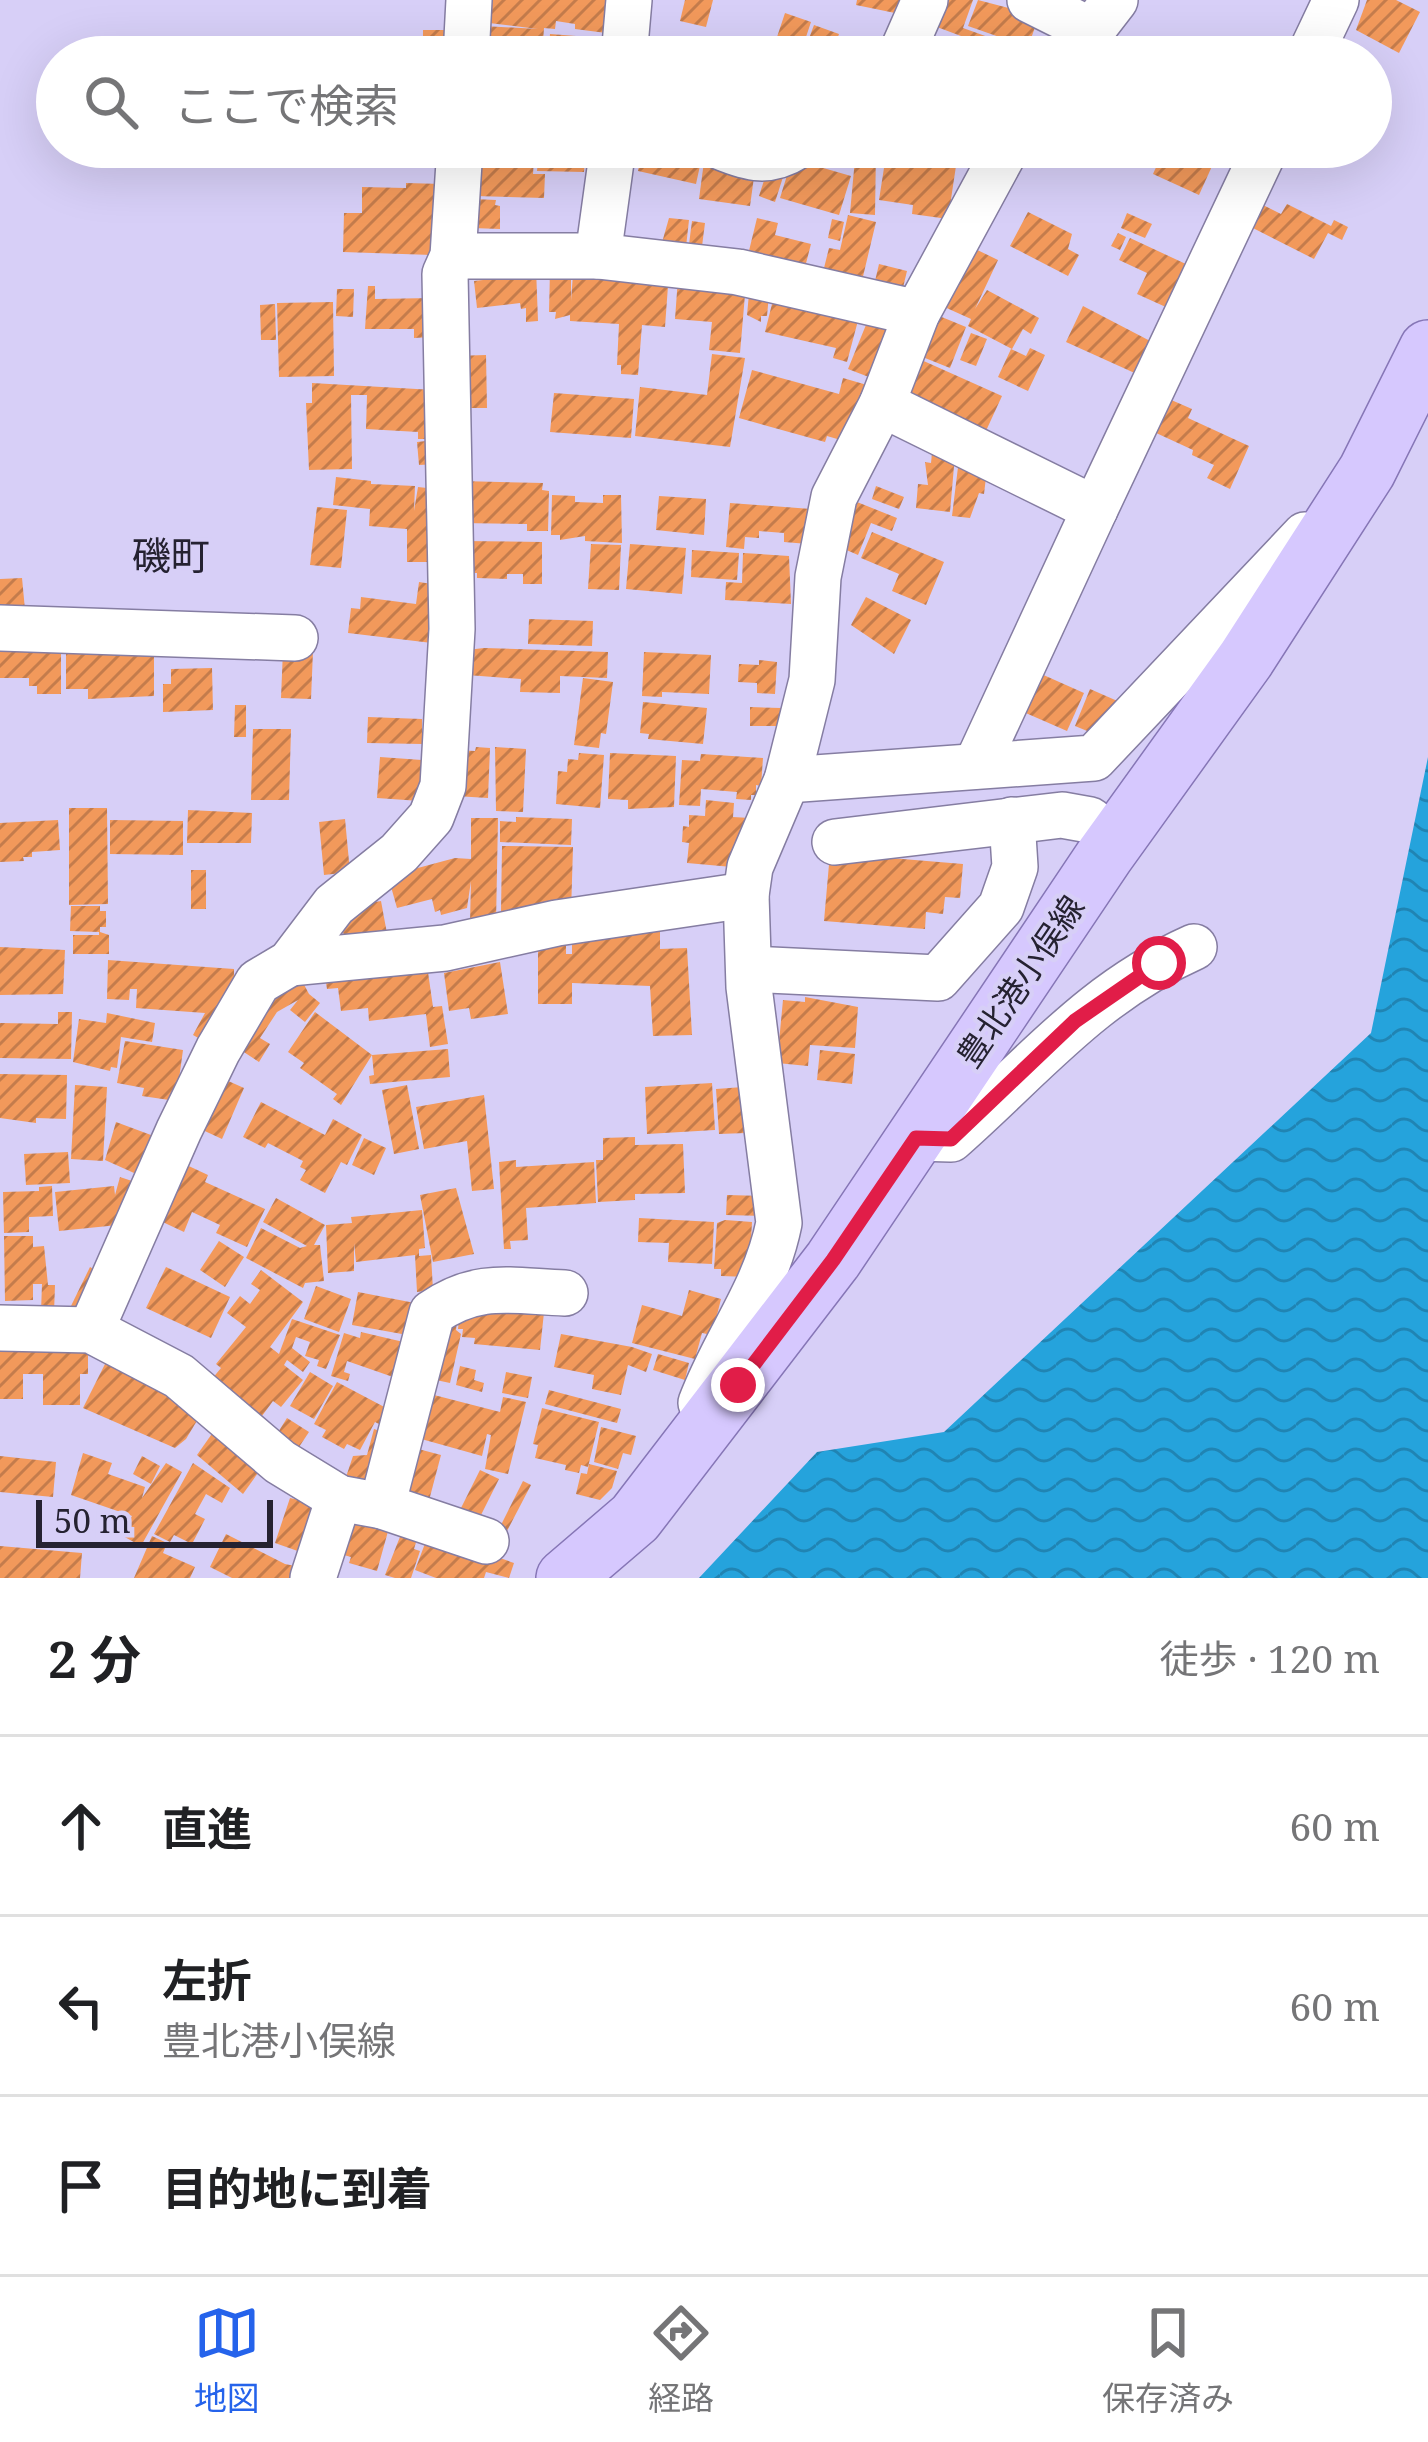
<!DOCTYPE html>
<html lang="ja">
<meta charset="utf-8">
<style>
:root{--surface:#fff;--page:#f2f2f2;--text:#202124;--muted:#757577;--line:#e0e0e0;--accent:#2563eb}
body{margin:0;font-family:"Noto Serif","Noto Sans JP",serif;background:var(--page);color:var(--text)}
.scale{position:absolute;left:36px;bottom:30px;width:237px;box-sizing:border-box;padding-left:12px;border:6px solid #252231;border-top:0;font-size:33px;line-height:42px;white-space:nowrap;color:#252231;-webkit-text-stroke:9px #d7cff7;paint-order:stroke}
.stop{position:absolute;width:36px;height:36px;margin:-27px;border:9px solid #e11d48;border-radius:50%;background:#fff}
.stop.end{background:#e11d48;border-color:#fff;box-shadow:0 3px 12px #0008}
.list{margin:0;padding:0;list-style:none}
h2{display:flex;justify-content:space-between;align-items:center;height:156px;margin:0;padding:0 48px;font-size:51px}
h2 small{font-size:39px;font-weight:400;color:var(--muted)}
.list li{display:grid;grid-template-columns:78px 1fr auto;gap:36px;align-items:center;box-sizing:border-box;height:180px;padding:0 48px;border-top:3px solid var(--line)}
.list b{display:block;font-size:45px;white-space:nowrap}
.list p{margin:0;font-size:39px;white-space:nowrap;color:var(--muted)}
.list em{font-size:39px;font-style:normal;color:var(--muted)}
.icon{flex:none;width:66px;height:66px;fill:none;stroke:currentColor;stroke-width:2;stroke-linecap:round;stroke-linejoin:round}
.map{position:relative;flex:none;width:1428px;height:1578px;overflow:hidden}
.search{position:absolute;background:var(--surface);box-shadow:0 12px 48px #0002;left:36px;right:36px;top:36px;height:132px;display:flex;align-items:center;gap:30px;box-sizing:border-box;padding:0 42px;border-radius:66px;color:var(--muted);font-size:45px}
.sheet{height:696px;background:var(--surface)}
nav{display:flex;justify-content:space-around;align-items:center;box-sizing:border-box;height:168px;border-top:3px solid var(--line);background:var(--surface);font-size:33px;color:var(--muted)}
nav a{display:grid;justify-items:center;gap:6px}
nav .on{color:var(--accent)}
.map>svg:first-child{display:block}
.water{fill:url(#water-waves)}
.building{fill:url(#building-hatch)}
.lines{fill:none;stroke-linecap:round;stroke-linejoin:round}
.minor-casing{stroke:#857da2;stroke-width:48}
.major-casing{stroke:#8676b6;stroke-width:60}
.minor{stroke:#fff;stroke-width:45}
.major{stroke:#d6c8fe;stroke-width:57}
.route{stroke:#e11d48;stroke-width:15}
.labels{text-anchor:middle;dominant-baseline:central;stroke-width:9;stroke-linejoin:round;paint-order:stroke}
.street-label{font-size:33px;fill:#252231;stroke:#d7cff7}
.quarter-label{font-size:39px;fill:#252231;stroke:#d7cff7}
</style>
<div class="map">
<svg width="1428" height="1578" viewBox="0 0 1428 1578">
<defs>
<pattern id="water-waves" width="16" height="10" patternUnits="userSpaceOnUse" patternTransform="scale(3)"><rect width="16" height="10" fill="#25a3dc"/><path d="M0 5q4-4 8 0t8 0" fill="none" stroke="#2084b3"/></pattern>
<pattern id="building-hatch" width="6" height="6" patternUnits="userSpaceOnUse" patternTransform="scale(3)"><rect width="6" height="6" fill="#f2995b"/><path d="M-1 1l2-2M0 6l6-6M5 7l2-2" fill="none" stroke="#c47c4c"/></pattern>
</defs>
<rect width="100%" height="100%" fill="#d7cff7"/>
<!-- water -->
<polygon class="water" points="1428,757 1428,1578 699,1578 817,1452 944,1432 1371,1033"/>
<!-- building -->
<g class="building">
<polygon points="491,0 617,0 614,34 575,29 575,24 556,21 555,29 544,28 542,57 482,57 483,26 538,29 489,23"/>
<polygon points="685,0 713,0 706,27 680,21"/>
<polygon points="857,0 913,0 911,10 896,8 895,13 856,5"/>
<polygon points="937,0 973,0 963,28 1002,42 995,57 952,57 961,36 929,24"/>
<polygon points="978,0 1039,16 1028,47 968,26"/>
<polygon points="1367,0 1396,0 1420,12 1399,53 1356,30"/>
<polygon points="785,13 811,22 801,52 775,43"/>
<polygon points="814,25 839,34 831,57 804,52"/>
<rect x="423" y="30" width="26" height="22"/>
<polygon points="550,34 615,39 613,57 548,57"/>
<polygon points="841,36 886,47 882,57 834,57"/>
<polygon points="650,37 669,39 667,57 633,57 635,39 649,41"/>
<polygon points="678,40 727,56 727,57 672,57"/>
<polygon points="766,43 807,56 807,57 762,57"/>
<polygon points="1008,43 1040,57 1002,57"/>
<polygon points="535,147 533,174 545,174 544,198 475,196 477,148"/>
<polygon points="539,147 586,147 584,172 537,171"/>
<polygon points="643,147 704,147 696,184 638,171"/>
<polygon points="1165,147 1176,147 1213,164 1199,195 1153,174"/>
<polygon points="856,148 876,150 875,215 850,213"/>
<polygon points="705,154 754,177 750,206 699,199"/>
<polygon points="886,155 956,166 948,219 912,214 913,205 879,200"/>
<polygon points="792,159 851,176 839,215 780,198"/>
<polygon points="768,168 784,174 775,202 759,196"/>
<polygon points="406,183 442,184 432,255 343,252 344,213 362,213 362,187 406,188"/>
<polygon points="473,199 496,200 495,205 500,206 500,229 472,228"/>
<polygon points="1287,204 1331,226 1334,220 1348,227 1342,240 1328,233 1314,259 1251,227 1263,205 1281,214"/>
<polygon points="1028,212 1072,234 1068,249 1079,255 1068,276 1010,246"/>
<polygon points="1127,213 1152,224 1145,238 1121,228"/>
<polygon points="848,215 876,222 860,289 822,276 829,248 840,250"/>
<polygon points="669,218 689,220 685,256 659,253"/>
<polygon points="757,218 778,223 775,235 811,244 803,275 747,259"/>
<polygon points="832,219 844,222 840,241 828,238"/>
<polygon points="692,221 705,223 701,254 688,252"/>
<polygon points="1118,233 1126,237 1120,250 1111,246"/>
<polygon points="1130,238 1188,265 1168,308 1137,294 1147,273 1119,260"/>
<polygon points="963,243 998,260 975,309 987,290 1039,318 1031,334 1023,329 1012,349 968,326 971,319 940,305"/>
<polygon points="879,264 907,271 900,300 872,294"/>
<polygon points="536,268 538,321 526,322 526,308 521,309 520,303 477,308 474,281 520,276"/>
<polygon points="550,270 571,270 571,301 573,274 669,272 665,327 642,325 638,375 621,374 621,365 617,365 619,324 570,321 570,315 555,319 556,312 549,312"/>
<polygon points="678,278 746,283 740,353 709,350 712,322 675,319"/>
<polygon points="750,283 770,284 767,316 761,316 761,322 747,315"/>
<polygon points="368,286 375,286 375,299 432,298 432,337 414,338 414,329 365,329"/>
<polygon points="337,289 354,289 353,317 336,316"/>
<polygon points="775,292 860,313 847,362 833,358 836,348 765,332"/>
<polygon points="333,302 334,376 279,377 277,303"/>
<polygon points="275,304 276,340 261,340 260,305"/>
<polygon points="1083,306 1154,343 1139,375 1066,342"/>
<polygon points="932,313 966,327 950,368 915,354"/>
<polygon points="870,315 889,323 874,379 848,369"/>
<polygon points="971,333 987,339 976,366 960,360"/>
<polygon points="1030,348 1045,355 1028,391 998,377 1011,349 1026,356"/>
<polygon points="712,354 745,358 730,447 635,436 640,387 707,395"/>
<polygon points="486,355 487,408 456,408 455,356"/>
<polygon points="917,358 1002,396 985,433 902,390"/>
<polygon points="752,370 839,394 843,378 867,385 844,441 827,436 825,442 739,418"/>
<polygon points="312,383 434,390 432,439 418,439 418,432 366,429 367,395 351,395 352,469 309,470 306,403 312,403"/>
<polygon points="554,393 634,399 631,438 550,432"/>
<polygon points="1169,399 1192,409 1188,418 1249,446 1230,489 1207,478 1214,465 1192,455 1193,450 1154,432"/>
<polygon points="435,440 437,464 419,465 417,442"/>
<polygon points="932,453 955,455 950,512 916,508 918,484 928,485 925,462 931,463"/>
<polygon points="959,459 987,469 984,494 979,493 970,518 952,516"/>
<polygon points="336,477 371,481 371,484 415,486 414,511 418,487 436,489 436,562 407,562 407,529 369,526 370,509 333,505"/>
<polygon points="460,481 543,483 542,490 549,491 548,531 527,531 527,524 459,523"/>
<polygon points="876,486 904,497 899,509 872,499"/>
<polygon points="552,495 575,496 575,502 603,503 603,495 621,495 622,543 585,541 585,536 560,540 560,535 551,535"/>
<polygon points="659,496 706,499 704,535 656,530"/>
<polygon points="852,500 897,518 892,531 871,523 858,555 835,545"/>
<polygon points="730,503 811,509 808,544 784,542 784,533 759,531 759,538 745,537 744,549 726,547"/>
<polygon points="317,507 347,510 341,568 310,565"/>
<polygon points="872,532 944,562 926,605 892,591 899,574 861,558"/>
<polygon points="461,541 542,542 542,584 523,584 523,574 507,574 507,579 477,578 477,573 461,573"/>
<polygon points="591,544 621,545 619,590 588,589"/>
<polygon points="630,544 686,548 682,594 626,589"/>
<polygon points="692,550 739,553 737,580 691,577"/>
<polygon points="743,553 789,556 791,604 725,600 726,582 742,583"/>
<polygon points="22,578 25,610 0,611 0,579"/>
<polygon points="419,582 438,585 432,643 348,633 351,608 360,609 361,597 416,604"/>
<polygon points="866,597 911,620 894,654 851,625"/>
<polygon points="529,619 593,621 592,646 528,644"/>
<polygon points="0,644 61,645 61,694 37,694 37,686 29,686 29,678 0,678"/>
<polygon points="66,648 154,649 154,696 88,699 88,689 66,689"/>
<polygon points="484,648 608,652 607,678 560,676 560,693 520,692 521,679 467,675 467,650"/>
<polygon points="283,650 313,651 311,699 281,698"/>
<polygon points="644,652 711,655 709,694 662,692 662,697 642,696"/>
<polygon points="759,660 777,662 775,694 757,693 757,683 738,682 739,664 759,665"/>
<polygon points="212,668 213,710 163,712 163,684 171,684 171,669"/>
<polygon points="1030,669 1084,693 1067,731 1014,708"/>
<polygon points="583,678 613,682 606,734 601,733 599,748 574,745"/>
<polygon points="1090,689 1122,703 1097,735 1075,726"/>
<polygon points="643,702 707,708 703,744 648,739 649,734 640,733"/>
<polygon points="235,705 246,705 246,737 234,737"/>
<polygon points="750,707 781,708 780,726 750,726"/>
<polygon points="368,717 422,719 422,744 367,743"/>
<polygon points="253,729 291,729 289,800 251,800"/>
<polygon points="476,747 490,748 488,798 455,796 456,750 475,751"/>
<polygon points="495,747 526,749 523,812 496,811"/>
<polygon points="579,753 604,755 600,808 556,804 558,771 567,772 568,759 578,760"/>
<polygon points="610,753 676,756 674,807 628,809 628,800 608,799"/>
<polygon points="701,754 763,758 761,786 756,785 756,795 751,795 751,800 736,799 737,792 701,789 700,806 679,805 682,760 700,761"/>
<polygon points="380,757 422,760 420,801 377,798"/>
<polygon points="706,800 734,803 733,817 750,818 732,867 687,863 689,843 682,842 683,826 689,827 689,815 705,816"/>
<polygon points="69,808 107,808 108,904 69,905"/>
<polygon points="188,810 252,813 251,843 187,843"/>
<polygon points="516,817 572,819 571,845 500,842 500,821 516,822"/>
<polygon points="471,818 498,818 496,923 470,923 471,881 467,908 441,915 440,910 435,912 432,899 397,908 388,876 455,858 471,859"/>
<polygon points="345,819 350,872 324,875 319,822"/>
<polygon points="58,820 60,850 32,852 32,857 23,857 24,861 0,862 0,823"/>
<polygon points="110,820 183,821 183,855 110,854"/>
<polygon points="502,846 573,847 571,913 501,912"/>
<polygon points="830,853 963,864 960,898 945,897 943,914 926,912 925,929 824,921"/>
<rect x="191" y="870" width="15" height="39"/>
<polygon points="381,901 388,939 345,941 340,917 348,907"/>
<polygon points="71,906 100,906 100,911 106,911 106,927 100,927 100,932 109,935 109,954 73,954 73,935 99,935 99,932 70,931"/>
<polygon points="572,930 660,930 660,949 687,948 692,1035 653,1036 650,986 572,983 572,1004 538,1004 538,935 566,935 566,954 572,954"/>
<polygon points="0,947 65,950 63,994 0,995"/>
<polygon points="108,960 234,969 234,976 240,976 209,1044 193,1035 205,1013 136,1008 137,989 130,989 129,1000 107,999"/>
<polygon points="500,962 508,1014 471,1019 469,1008 449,1011 444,973"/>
<polygon points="427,965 433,1007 442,1006 448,1044 430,1047 426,1014 369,1021 368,1008 341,1011 338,988 327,989 324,970"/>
<polygon points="299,975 309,994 320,1003 305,1022 290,1010 298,1000 277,1012 260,1038 270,1044 259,1062 230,1043"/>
<polygon points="805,997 858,1007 855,1048 810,1045 808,1066 777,1063 783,1000 805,1002"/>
<polygon points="58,1012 72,1012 71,1059 0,1058 0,1023 58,1024"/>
<polygon points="315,1012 372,1055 341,1105 333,1099 337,1094 300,1068 304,1063 288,1052"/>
<polygon points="107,1013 155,1023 152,1042 121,1037 117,1068 111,1067 110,1071 73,1062 79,1019 106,1023"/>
<polygon points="125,1041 183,1050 176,1101 142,1096 144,1088 117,1083"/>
<polygon points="448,1049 450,1077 370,1084 369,1076 374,1075 372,1055"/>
<polygon points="820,1050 855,1054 852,1084 817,1080"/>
<polygon points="0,1074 67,1075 66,1119 36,1118 36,1123 0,1118"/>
<polygon points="217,1076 244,1088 222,1139 194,1126"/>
<polygon points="712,1083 715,1130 647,1134 645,1087"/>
<polygon points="75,1085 107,1087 103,1161 71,1159"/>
<polygon points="407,1085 419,1149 394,1154 382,1090"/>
<polygon points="743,1087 746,1133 719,1134 716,1089"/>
<polygon points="484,1095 494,1189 472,1191 467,1141 424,1149 416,1107"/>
<polygon points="261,1102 325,1135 333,1119 362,1135 347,1165 341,1162 325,1193 300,1180 306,1170 300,1167 303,1161 268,1143 265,1148 243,1137"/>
<polygon points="116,1122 159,1138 143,1177 105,1160"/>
<polygon points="635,1137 635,1145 683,1144 685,1193 635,1194 635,1200 598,1202 596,1160 603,1160 603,1138"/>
<polygon points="364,1138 386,1148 374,1175 352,1165"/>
<polygon points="68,1152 70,1183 26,1185 24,1154"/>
<polygon points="516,1160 516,1167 594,1162 596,1203 526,1208 528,1240 510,1241 511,1249 504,1249 499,1162"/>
<polygon points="178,1161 208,1175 205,1182 265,1209 247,1247 216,1233 220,1225 192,1212 184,1232 152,1217"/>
<polygon points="120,1177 135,1182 118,1225 59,1231 55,1192 114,1186 115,1195"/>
<polygon points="52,1186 53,1216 29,1217 29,1232 4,1233 3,1192 39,1191 39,1187"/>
<polygon points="456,1188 474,1254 433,1262 420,1195"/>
<polygon points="727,1195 766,1196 765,1216 726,1215"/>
<polygon points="276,1198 325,1225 314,1245 320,1245 324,1281 305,1283 303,1288 246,1258 261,1228 300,1248 307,1246 263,1222"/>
<polygon points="422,1210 425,1248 419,1249 419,1256 431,1255 433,1290 417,1292 415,1255 356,1262 354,1243 354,1271 328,1273 326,1225 352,1223 351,1217"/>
<polygon points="639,1218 714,1222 712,1264 668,1262 669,1243 638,1242"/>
<polygon points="725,1220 752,1222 749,1277 721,1276 721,1269 714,1269 717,1223"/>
<polygon points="4,1236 33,1236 33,1247 44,1246 48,1285 55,1285 54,1313 41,1312 42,1284 33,1284 33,1300 5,1301"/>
<polygon points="219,1241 244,1257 225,1287 200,1270"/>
<polygon points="90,1267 102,1274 83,1313 71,1306"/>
<polygon points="166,1267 230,1297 211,1338 146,1308"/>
<polygon points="261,1270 303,1302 270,1347 279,1354 292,1319 340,1335 326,1369 317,1366 319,1360 305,1356 310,1342 296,1337 292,1348 310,1362 303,1372 287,1360 284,1365 303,1380 281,1407 273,1401 259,1420 207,1385 221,1368 216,1364 246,1327 227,1313 240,1296 250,1304 260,1290 251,1284"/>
<polygon points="316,1286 351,1299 339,1332 304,1319"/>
<polygon points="689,1290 721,1299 712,1335 702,1333 695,1359 632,1343 642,1305 682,1316"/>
<polygon points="358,1292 420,1304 413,1336 352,1325"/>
<polygon points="461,1303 545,1303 540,1350 474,1344 475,1338 462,1337 463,1329 458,1329"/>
<polygon points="459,1305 456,1330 461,1334 450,1383 422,1377"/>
<polygon points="361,1332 412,1344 393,1377 347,1361 344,1372 350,1374 348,1381 331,1376 344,1333 360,1338"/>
<polygon points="561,1334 632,1347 652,1354 646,1372 628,1365 621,1395 592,1389 594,1375 554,1367"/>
<polygon points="88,1345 88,1374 80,1374 80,1405 43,1405 43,1374 23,1374 23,1399 0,1399 0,1346"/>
<polygon points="110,1354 204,1409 186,1439 175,1448 83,1408"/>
<polygon points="658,1354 689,1363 685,1380 653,1370"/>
<polygon points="460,1366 476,1370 474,1380 484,1383 482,1392 456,1385"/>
<polygon points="310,1372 333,1386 314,1419 290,1406"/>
<polygon points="506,1372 532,1377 528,1398 502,1393"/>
<polygon points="337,1382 390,1410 381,1425 375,1422 360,1450 347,1444 344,1449 322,1437 326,1430 314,1424"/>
<polygon points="549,1390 621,1409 617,1423 545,1404"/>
<polygon points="434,1395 500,1412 503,1397 526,1402 508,1474 485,1469 491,1435 487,1434 482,1456 407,1435"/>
<polygon points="542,1408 599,1422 588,1467 581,1465 579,1473 565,1470 566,1465 535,1458 538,1445 533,1444"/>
<polygon points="287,1418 309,1432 293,1456 272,1442"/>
<polygon points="601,1427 636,1436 631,1455 623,1453 618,1469 594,1462"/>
<polygon points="216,1428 265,1463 243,1494 197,1455"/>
<polygon points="374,1429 389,1434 372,1490 346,1477 353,1456 367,1455"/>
<polygon points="407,1446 441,1455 427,1508 393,1499"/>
<polygon points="83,1453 112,1463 108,1474 145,1487 142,1498 166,1463 182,1472 141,1546 121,1535 132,1516 71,1495"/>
<polygon points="0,1456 56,1462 53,1497 0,1492"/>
<polygon points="142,1456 160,1466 151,1484 133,1474"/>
<polygon points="193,1463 230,1488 222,1503 206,1494 195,1514 205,1519 192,1544 174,1535 170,1542 154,1534"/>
<polygon points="589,1464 617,1471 612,1488 600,1500 576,1494 581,1473 587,1474"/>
<polygon points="480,1470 499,1479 478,1521 460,1510"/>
<polygon points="523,1481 531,1485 507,1531 500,1527"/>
<polygon points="302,1490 323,1501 309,1555 275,1543 290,1498 299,1500"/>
<polygon points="344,1514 392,1517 377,1571 349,1563 351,1557 333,1552"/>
<polygon points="405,1524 420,1529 414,1549 420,1551 411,1578 395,1578 385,1575"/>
<polygon points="429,1533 514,1563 509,1578 486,1572 484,1578 436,1578 415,1570"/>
<polygon points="226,1534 285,1564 300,1567 296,1578 232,1578 210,1567"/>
<polygon points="152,1536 167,1543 163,1553 195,1567 190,1578 134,1578"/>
<polygon points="0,1546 82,1553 80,1578 0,1578"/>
</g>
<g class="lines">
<!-- minor casing -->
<g class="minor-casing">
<g id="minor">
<polyline points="1030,0 1092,31"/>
<polyline points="466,57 469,0"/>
<polyline points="624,57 629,0"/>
<polyline points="900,57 925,0"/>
<polyline points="1071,57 1115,0"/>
<polyline points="1309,57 1336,0"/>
<path d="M721,147C750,159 769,164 796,147"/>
<polyline points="453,256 598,256 738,272 917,313"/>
<polyline points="598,256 613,147"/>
<polyline points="882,404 1095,509 1266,147"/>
<polyline points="0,628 295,638"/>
<polyline points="976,766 1095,509"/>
<polyline points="787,780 1094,758 1305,535"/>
<polyline points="835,842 1062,815 1090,820 1115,840"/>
<polyline points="290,963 445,948 557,923 746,895"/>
<polyline points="749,969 938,978 1001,907 1015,867 1012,820"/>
<path d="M916,1138L951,1139C1033,1067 1091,993 1194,947"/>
<polyline points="0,1328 91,1330 179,1376 280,1462 339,1498 382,1506 486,1541"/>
<polyline points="91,1330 179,1130 218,1050 258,982 290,963 334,905 399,853 431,817 443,786 452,629 445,274 453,256 460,147"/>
<path d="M701,1403C725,1339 765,1292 779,1223L749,987L746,895L750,867L787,780L812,680L818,577L834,497L882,404L917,313L1007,147"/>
<path d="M382,1506L432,1313C478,1281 511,1291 565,1293"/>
<polyline points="313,1578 339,1498"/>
</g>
</g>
<!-- major casing -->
<g class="major-casing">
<polyline id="major" points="565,1578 635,1518 833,1260 1105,855 1246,659 1367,471 1428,349"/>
</g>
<!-- minor -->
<use href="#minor" class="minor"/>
<!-- major -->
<use href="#major" class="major"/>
</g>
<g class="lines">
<!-- route -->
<polyline class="route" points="738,1385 833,1260 916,1138 951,1139 1075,1021 1159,963"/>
</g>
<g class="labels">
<!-- street labels -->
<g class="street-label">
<text transform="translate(1020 981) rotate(-56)">豊北港小俣線</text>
</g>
<!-- quarter labels -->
<g class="quarter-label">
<text x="171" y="554">磯町</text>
</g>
</g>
</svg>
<div class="scale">50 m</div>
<div class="stop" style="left:1159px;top:963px"></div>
<div class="stop end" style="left:738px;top:1385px"></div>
<div class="search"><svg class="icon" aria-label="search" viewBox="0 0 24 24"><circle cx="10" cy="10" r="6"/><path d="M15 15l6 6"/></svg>ここで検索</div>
</div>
<section class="sheet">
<h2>2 分<small>徒歩 · 120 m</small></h2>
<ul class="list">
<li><svg class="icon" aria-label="ahead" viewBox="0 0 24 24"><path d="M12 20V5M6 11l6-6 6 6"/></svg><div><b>直進</b></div><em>60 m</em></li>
<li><svg class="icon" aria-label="left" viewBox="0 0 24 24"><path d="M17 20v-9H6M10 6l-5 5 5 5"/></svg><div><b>左折</b><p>豊北港小俣線</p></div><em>60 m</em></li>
<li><svg class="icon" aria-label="arrive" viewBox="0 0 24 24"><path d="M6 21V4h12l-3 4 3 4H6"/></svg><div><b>目的地に到着</b></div></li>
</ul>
</section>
<nav>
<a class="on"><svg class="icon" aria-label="map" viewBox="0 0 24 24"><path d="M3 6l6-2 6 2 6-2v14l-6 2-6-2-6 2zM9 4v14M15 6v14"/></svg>地図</a>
<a><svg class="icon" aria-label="directions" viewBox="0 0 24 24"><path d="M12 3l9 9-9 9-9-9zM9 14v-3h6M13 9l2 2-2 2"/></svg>経路</a>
<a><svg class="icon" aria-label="saved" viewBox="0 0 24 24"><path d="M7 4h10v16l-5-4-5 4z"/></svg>保存済み</a>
</nav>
